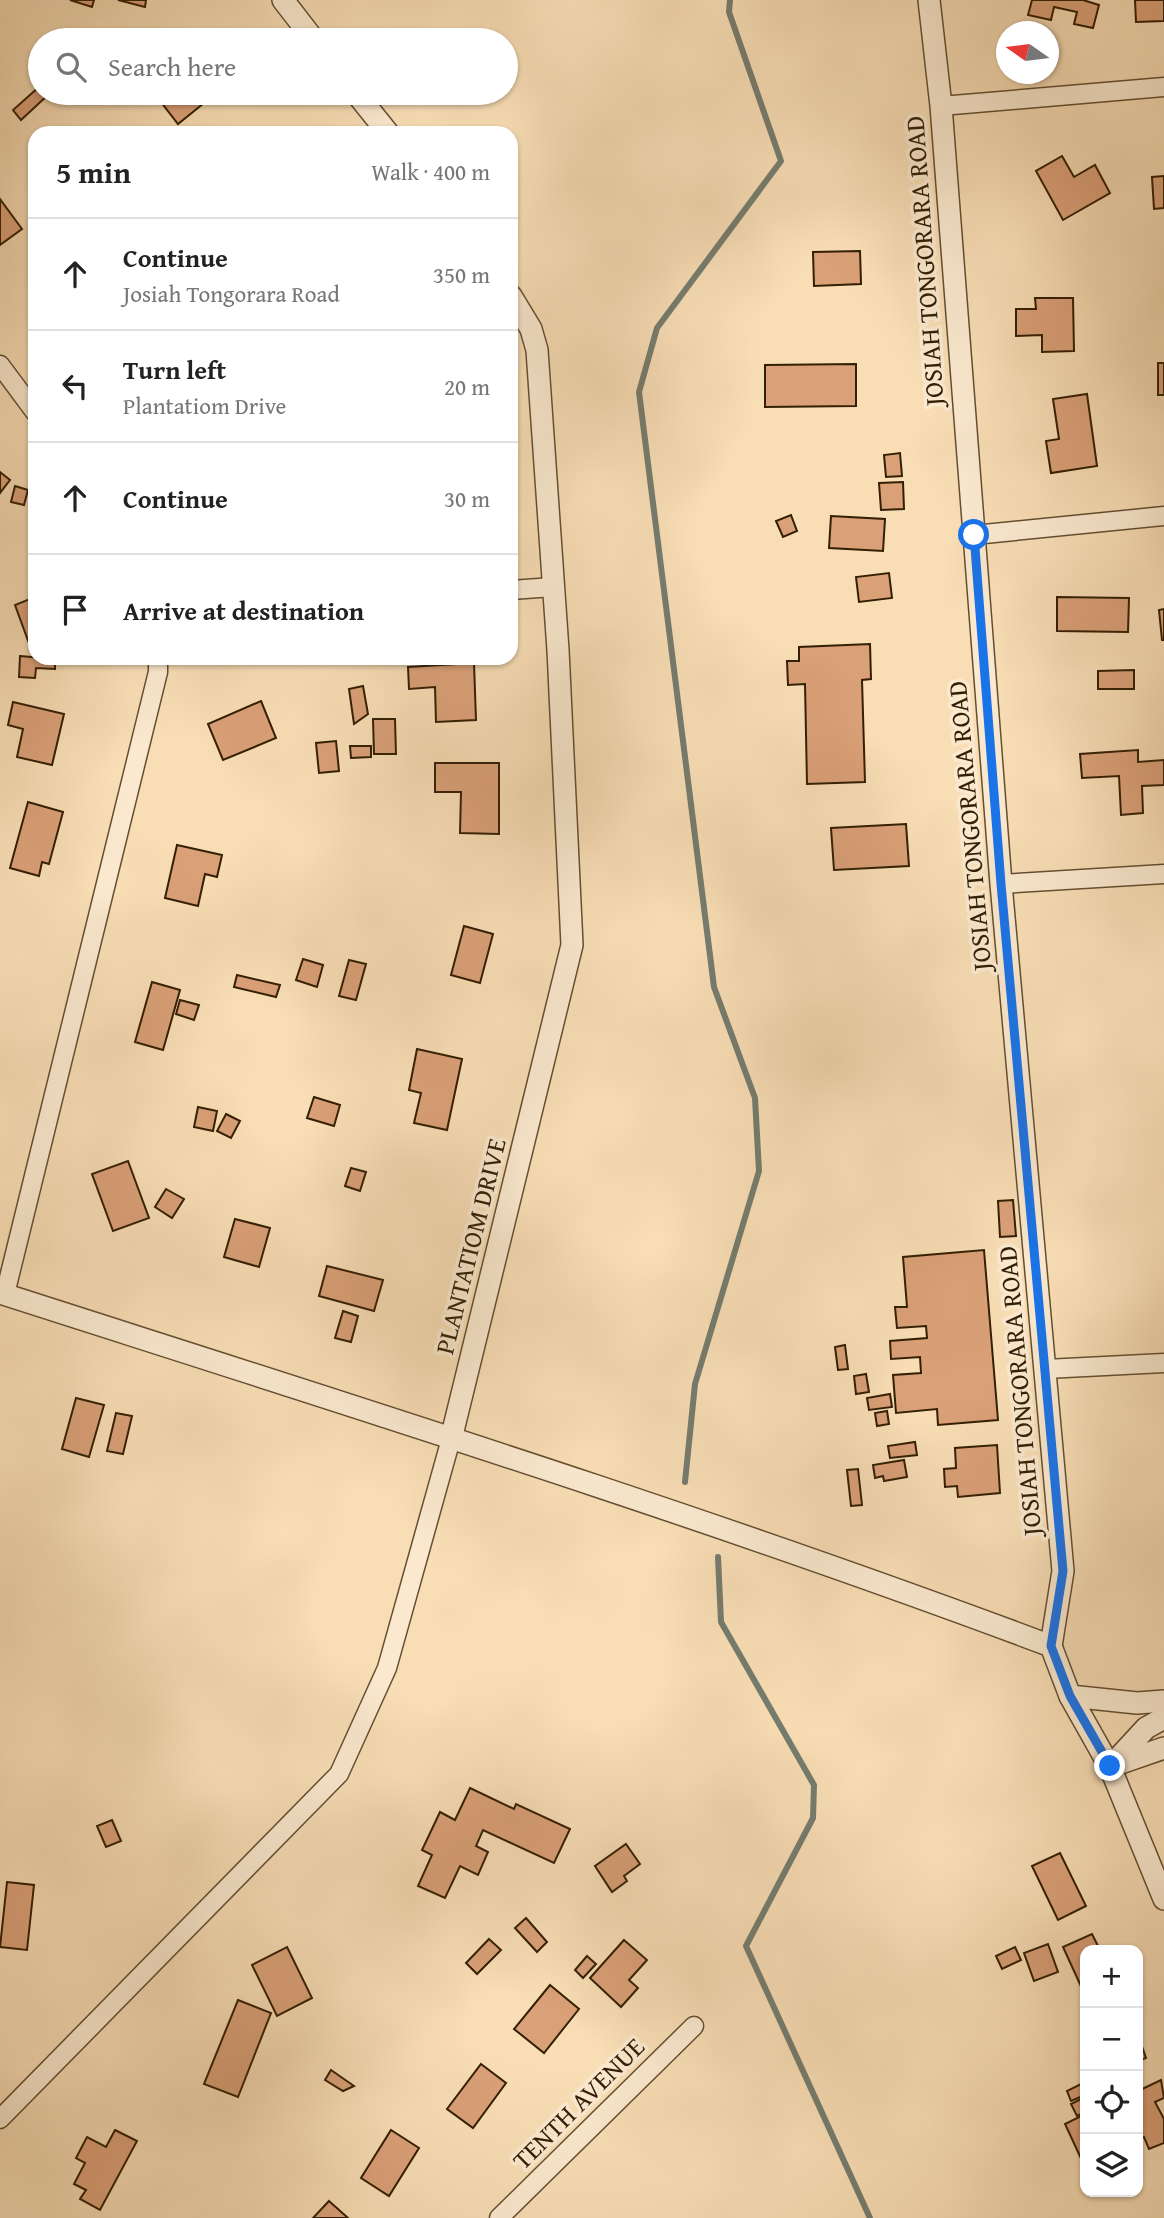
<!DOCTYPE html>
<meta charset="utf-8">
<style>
:root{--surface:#fff;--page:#f2f2f2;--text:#222;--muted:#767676;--line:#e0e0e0}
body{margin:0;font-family:"Gentium Book Plus",serif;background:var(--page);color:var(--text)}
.controls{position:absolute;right:21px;bottom:21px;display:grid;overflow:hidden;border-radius:14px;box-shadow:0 2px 5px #0004}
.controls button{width:63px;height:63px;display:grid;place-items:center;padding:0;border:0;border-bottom:2px solid var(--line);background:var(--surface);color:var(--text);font:35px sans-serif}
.compass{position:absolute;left:996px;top:21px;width:63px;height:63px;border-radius:50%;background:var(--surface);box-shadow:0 2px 5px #0004;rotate:284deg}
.stop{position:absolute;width:21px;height:21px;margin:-16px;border:5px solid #1a73e8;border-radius:50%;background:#fff}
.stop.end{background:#1a73e8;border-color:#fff;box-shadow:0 2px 7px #0008}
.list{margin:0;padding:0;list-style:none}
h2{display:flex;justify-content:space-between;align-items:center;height:91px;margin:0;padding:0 28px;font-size:30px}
h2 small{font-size:23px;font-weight:400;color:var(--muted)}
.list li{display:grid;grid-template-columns:46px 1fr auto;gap:21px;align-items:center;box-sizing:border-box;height:112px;padding:0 28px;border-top:2px solid var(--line)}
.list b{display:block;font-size:26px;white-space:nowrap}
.list p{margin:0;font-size:23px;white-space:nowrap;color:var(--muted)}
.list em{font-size:23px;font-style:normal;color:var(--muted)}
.icon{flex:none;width:38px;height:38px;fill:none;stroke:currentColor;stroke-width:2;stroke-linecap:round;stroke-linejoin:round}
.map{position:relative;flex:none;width:1164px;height:2218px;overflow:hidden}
.search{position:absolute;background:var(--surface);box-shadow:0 2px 5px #0004;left:28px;top:28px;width:490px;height:77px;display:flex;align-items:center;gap:18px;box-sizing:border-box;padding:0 24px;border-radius:38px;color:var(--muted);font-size:26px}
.panel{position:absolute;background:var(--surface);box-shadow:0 2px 5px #0004;left:28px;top:126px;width:490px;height:539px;border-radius:21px}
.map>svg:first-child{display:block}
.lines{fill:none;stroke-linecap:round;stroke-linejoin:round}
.stream{stroke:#757c6f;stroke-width:6}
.building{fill:#daa078;stroke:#331f04;stroke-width:2}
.minor-casing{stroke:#644e30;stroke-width:21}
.tertiary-casing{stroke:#644e30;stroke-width:24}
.minor{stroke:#fae9cf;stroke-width:18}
.tertiary{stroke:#fae9cf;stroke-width:21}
.route{stroke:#1a73e8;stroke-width:9}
.labels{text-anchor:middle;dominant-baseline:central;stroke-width:7;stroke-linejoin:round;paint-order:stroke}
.street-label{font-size:26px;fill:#331f04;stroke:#fae9cf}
</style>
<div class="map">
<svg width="1164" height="2218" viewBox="0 0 1164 2218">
<rect width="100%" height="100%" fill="#f8ddb5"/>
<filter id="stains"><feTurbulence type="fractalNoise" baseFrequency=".00286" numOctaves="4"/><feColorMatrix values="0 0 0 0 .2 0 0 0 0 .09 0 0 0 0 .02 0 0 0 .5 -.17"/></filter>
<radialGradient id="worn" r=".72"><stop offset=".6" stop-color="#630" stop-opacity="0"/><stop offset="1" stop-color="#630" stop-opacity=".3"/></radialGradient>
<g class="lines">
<!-- stream -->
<g class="stream">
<polyline points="685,1482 695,1384 759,1171 755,1098 714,987 639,392 657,328 781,161 729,12 730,0"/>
<polyline points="718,1557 721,1622 814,1785 813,1818 746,1946 870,2218"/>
</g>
</g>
<!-- building -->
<g class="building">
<polygon points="70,0 94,0 92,7"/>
<polygon points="118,0 146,0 145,7"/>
<polygon points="1032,0 1083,0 1099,5 1093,28 1074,24 1077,12 1054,7 1051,20 1028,15"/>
<polygon points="1135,0 1164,0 1164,21 1136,22"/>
<polygon points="40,86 40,93 49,94 21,120 13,110"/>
<polygon points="154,93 212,93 214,95 178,124"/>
<polygon points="1062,156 1074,177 1095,165 1110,193 1063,220 1036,171"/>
<polygon points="1164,176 1164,208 1154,209 1152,177"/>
<polygon points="0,199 22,229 0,245"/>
<polygon points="860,251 861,284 814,286 813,252"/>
<polygon points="1035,298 1073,298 1074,351 1042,352 1042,335 1016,336 1016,309 1036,309"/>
<rect x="1158" y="363" width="6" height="32"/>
<polygon points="856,364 856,406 765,407 765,365"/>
<polygon points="1087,394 1097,466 1051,473 1046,441 1059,439 1053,399"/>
<polygon points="900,453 902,476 886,477 884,455"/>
<polygon points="0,472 10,480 0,493"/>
<polygon points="903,482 904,509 881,510 879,483"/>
<polygon points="15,486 28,490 24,505 11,502"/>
<polygon points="791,515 797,531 783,537 776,521"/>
<polygon points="831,516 885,519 883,551 829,548"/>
<polygon points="889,573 892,598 859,602 856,577"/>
<polygon points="35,597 35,653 33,654 15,605"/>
<polygon points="1057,597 1129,598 1128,632 1057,631"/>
<polygon points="1164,609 1164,640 1162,640 1159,610"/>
<polygon points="870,644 871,679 862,680 865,782 807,784 805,684 788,685 787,661 799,661 799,647"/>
<polygon points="20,656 55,659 55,669 36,668 35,678 19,677"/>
<polygon points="474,663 476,720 436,722 435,687 409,689 408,667"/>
<polygon points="1134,670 1134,689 1098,689 1098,671"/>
<polygon points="363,686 368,714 354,724 349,689"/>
<polygon points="261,701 276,738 223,760 208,724"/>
<polygon points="13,702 64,714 52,765 17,757 23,729 8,725"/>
<polygon points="373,719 395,719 396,754 374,754"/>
<polygon points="336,741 339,771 319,773 316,743"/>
<polygon points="350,746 371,746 371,757 351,758"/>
<polygon points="1138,750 1138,762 1164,760 1164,785 1142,786 1143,813 1121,815 1119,776 1082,778 1080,754"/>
<polygon points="435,763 499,763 499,834 460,833 461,792 435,792"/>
<polygon points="28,802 63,812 49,864 42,862 39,876 10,868"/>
<polygon points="906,824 909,866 834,870 831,828"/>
<polygon points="177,845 222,855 217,877 205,874 198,906 165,898"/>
<polygon points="464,926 493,934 480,983 451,975"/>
<polygon points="303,959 323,965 317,987 296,980"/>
<polygon points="349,960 366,964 356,1000 339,996"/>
<polygon points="237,975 280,985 276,997 234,987"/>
<polygon points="152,982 180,990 163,1050 135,1042"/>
<polygon points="180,1000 199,1005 194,1020 176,1014"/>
<polygon points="417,1049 462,1059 447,1130 414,1123 421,1093 409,1090"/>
<polygon points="314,1097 340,1105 334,1126 307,1118"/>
<polygon points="198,1107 217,1111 213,1131 194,1127"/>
<polygon points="226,1114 240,1121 231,1138 217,1131"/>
<polygon points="128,1161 149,1218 113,1231 92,1174"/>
<polygon points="351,1168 366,1172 360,1191 345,1186"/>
<polygon points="166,1189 184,1199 172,1218 155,1207"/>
<polygon points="1013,1200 1016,1236 1000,1237 998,1201"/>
<polygon points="235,1219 270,1228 259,1267 224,1257"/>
<polygon points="984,1250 998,1420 938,1425 937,1409 896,1413 893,1375 921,1373 920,1357 891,1359 890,1341 927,1338 926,1326 897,1328 895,1307 907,1307 903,1257"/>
<polygon points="327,1266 383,1280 374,1311 319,1296"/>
<polygon points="343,1311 358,1316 351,1342 335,1338"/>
<polygon points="845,1345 848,1369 838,1370 835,1347"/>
<polygon points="866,1374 869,1392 856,1394 854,1376"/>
<polygon points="890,1394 892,1407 869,1410 867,1398"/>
<polygon points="76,1398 104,1405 89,1457 62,1449"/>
<polygon points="887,1411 889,1424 877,1426 875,1413"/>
<polygon points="116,1413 132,1416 123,1454 107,1451"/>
<polygon points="915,1442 917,1455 890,1458 888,1446"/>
<polygon points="997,1445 1000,1493 958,1497 957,1486 945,1487 944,1469 956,1468 955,1448"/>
<polygon points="904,1460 907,1477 884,1481 883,1476 875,1478 873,1465"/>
<polygon points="858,1469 862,1505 851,1506 847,1470"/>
<polygon points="470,1788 514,1809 516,1804 570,1829 554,1863 483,1830 476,1846 488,1852 478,1875 460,1866 445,1898 418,1886 432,1855 422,1850 440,1812 455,1820"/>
<polygon points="112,1820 121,1841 106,1847 97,1826"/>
<polygon points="626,1844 640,1864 624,1876 627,1881 612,1892 595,1866"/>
<polygon points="1060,1853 1086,1906 1058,1920 1032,1866"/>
<polygon points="7,1882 34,1885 27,1950 0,1947"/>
<polygon points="526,1918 547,1942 537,1952 515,1928"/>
<polygon points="1092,1934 1100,1950 1085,1950 1085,1995 1063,1947"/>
<polygon points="489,1939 501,1950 477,1974 466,1963"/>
<polygon points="624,1940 647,1960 629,1980 638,1988 621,2007 590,1978"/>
<polygon points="1048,1944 1058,1972 1034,1981 1024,1953"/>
<polygon points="287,1947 312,1998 277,2016 252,1965"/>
<polygon points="1015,1947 1021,1960 1002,1969 996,1956"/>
<polygon points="587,1956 596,1964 583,1978 575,1970"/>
<polygon points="550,1985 579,2009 544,2053 514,2029"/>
<polygon points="238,2000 271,2013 238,2097 204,2084"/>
<polygon points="1138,2035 1146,2058 1138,2061"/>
<polygon points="481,2064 506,2083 473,2128 447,2109"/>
<polygon points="331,2070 354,2086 343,2091 325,2080"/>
<polygon points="1161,2080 1164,2098 1155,2102 1164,2119 1164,2143 1149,2149 1144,2137 1138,2140 1138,2091"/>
<polygon points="1085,2082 1085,2095 1071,2101 1067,2091"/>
<polygon points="1085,2097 1085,2112 1077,2116 1071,2104"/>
<polygon points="1083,2115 1085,2119 1085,2167 1065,2124"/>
<polygon points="115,2130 137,2141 100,2210 80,2199 86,2190 74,2184 85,2163 76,2158 87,2137 106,2147"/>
<polygon points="391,2130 419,2148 389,2196 361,2178"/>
<polygon points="329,2201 348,2218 313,2218"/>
</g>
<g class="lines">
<!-- minor casing -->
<g class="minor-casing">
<g id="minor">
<polyline points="941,106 1164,87"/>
<polyline points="0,365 35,412"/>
<polyline points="974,535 1164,516"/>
<polyline points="511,590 553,587"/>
<polyline points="1001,884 1164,874"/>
<polyline points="5,1294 158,672 158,658"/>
<polyline points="1046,1369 1164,1363"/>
<polyline points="0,2119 339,1774 387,1668 451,1439"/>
<polyline points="499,2218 694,2026"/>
</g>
</g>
<!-- tertiary casing -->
<g class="tertiary-casing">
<g id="tertiary">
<polyline points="283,0 314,40"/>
<polyline points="929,0 941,106 1001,884 1063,1571 1051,1646"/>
<polyline points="356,93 388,133"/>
<path d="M0,1293C352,1406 705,1516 1051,1646L1070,1696L1110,1767L1164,1899"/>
<polyline points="451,1439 572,945 558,650 537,350 531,329 511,296"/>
<polyline points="1070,1696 1137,1703 1164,1701"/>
<polyline points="1112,1766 1164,1748"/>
<polyline points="1110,1767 1146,1728 1164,1718"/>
</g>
</g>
<!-- minor -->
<use href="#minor" class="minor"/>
<!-- tertiary -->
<use href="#tertiary" class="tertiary"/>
</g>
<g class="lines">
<!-- route -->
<polyline class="route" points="974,535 1001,884 1063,1571 1051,1646 1070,1696 1110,1766"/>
</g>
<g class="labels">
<!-- street labels -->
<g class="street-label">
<text transform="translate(924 261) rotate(-94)">JOSIAH TONGORARA ROAD</text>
<text transform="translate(969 826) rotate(-95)">JOSIAH TONGORARA ROAD</text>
<text transform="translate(470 1246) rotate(-76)">PLANTATIOM DRIVE</text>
<text transform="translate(1019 1391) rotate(-95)">JOSIAH TONGORARA ROAD</text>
<text transform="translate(578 2103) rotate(-45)">TENTH AVENUE</text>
</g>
</g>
<rect width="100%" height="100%" filter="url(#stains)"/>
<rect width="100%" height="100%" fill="url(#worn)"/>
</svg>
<div class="controls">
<button>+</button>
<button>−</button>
<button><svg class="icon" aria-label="locate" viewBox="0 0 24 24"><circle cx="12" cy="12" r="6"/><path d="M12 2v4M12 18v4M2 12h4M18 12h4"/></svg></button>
<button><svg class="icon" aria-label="layers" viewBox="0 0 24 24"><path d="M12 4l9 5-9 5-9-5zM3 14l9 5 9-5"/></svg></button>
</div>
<svg class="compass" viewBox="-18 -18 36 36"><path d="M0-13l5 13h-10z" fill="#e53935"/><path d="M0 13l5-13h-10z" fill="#767676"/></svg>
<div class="stop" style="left:974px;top:535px"></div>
<div class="stop end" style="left:1110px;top:1766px"></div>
<div class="search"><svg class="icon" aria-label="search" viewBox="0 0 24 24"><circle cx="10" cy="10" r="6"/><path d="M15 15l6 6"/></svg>Search here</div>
<section class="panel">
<h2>5 min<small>Walk · 400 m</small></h2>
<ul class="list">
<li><svg class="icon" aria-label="ahead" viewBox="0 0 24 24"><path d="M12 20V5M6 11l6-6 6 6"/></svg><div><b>Continue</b><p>Josiah Tongorara Road</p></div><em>350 m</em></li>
<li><svg class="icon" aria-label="left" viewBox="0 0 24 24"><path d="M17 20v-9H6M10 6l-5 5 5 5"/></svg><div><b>Turn left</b><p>Plantatiom Drive</p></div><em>20 m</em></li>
<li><svg class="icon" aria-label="ahead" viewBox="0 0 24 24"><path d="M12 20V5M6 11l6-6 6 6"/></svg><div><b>Continue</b></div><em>30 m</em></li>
<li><svg class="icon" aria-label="arrive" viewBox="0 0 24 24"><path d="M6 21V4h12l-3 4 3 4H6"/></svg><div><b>Arrive at destination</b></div></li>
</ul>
</section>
</div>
